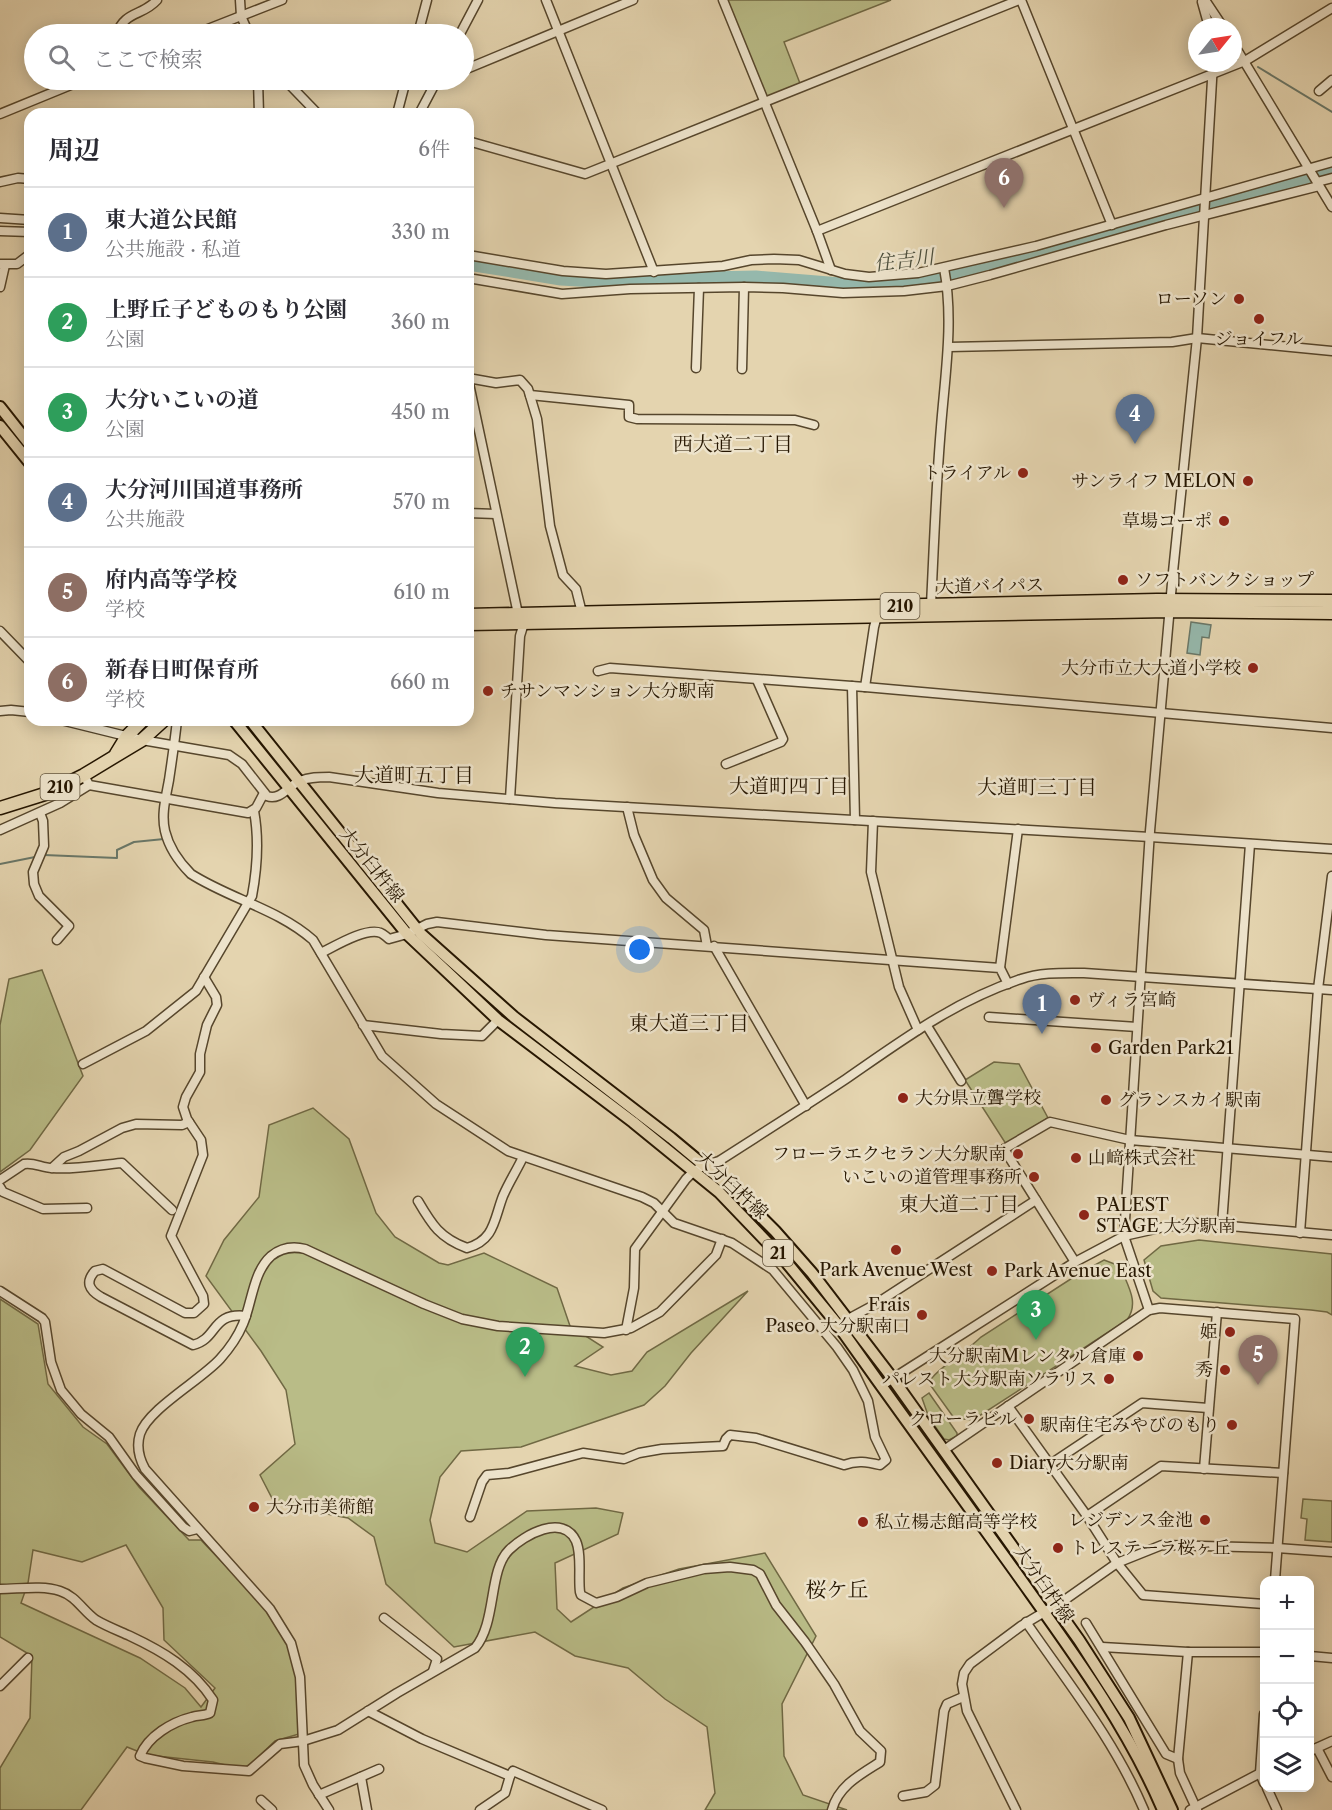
<!DOCTYPE html>
<html lang="ja">
<meta charset="utf-8">
<style>
:root{--surface:#fff;--page:#f2f2f3;--text:#2b2b33;--muted:#7c7c81;--line:#e1e1e2;--accent:#0b8043}
body{margin:0;font-family:"Libre Caslon Text","Noto Serif JP",serif;background:var(--page);color:var(--text)}
.controls{position:absolute;right:18px;bottom:18px;display:grid;overflow:hidden;border-radius:12px;box-shadow:0 3px 15px #0003}
.controls button{width:54px;height:54px;display:grid;place-items:center;padding:0;border:0;border-bottom:2px solid var(--line);background:var(--surface);color:var(--text);font:30px sans-serif}
.compass{position:absolute;left:1188px;top:18px;width:54px;height:54px;border-radius:50%;background:var(--surface);box-shadow:0 3px 15px #0003;rotate:60deg}
.you{position:absolute;left:640px;top:950px;width:21px;height:21px;margin:-15px;border:4px solid #fff;border-radius:50%;background:#1a73e8;box-shadow:0 0 0 9px #1a73e833}
.badge{display:grid;place-items:center;width:39px;height:39px;border-radius:50%;background:var(--accent);color:#fff;font-size:20px;font-weight:700}
.pin{position:absolute;translate:-50% -50px;filter:drop-shadow(0 2px 3px #0008)}
.pin::after{content:'';position:absolute;top:32px;width:21px;height:18px;background:inherit;clip-path:polygon(0 0,100% 0,50% 100%)}
.list{margin:0;padding:0;list-style:none}
h2{display:flex;justify-content:space-between;align-items:center;height:78px;margin:0;padding:0 24px;font-size:26px}
h2 small{font-size:20px;font-weight:400;color:var(--muted)}
.list li{display:grid;grid-template-columns:39px 1fr auto;gap:18px;align-items:center;box-sizing:border-box;height:90px;padding:0 24px;border-top:2px solid var(--line)}
.list b{display:block;font-size:22px;white-space:nowrap}
.list p{margin:0;font-size:20px;white-space:nowrap;color:var(--muted)}
.list em{font-size:20px;font-style:normal;color:var(--muted)}
.icon{flex:none;width:33px;height:33px;fill:none;stroke:currentColor;stroke-width:2;stroke-linecap:round;stroke-linejoin:round}
.map{position:relative;flex:none;width:1332px;height:1810px;overflow:hidden}
.search{position:absolute;background:var(--surface);box-shadow:0 3px 15px #0003;left:24px;top:24px;width:450px;height:66px;display:flex;align-items:center;gap:15px;box-sizing:border-box;padding:0 21px;border-radius:33px;color:var(--muted);font-size:22px}
.panel{position:absolute;background:var(--surface);box-shadow:0 3px 15px #0003;left:24px;top:108px;width:450px;height:618px;border-radius:18px}
.map>svg:first-child{display:block}
.green{fill:#b9bc87;stroke:#706944;stroke-width:1.5;fill-rule:evenodd}
.water{fill:#95b8ac;stroke:#697768;stroke-width:1.5}
.lines{fill:none;stroke-linecap:round;stroke-linejoin:round}
.stream{stroke:#697768;stroke-width:2}
.river{stroke:#95b8ac;stroke-width:15}
.minor-casing{stroke:#56462c;stroke-width:11}
.major-casing{stroke:#261601;stroke-width:14}
.highway-casing{stroke:#261601;stroke-width:15}
.minor{stroke:#ede3cb;stroke-width:8}
.major{stroke:#e4d4af;stroke-width:10}
.highway{stroke:#e4d4af;stroke-width:12}
.poi-dot{fill:#8f2418;stroke:#ede3cb;stroke-width:2}
.labels{text-anchor:middle;dominant-baseline:central;stroke-width:5;stroke-linejoin:round;paint-order:stroke}
.shield{fill:#ede3cb;stroke:#62543e;stroke-width:1.5}
.shield-label{font-size:16px;font-weight:bold;fill:#261601}
.poi-label{font-size:18px;fill:#261601;stroke:#ede3cb;text-anchor:end}
.street-label{font-size:18px;fill:#261601;stroke:#ede3cb}
.water-label{font-size:20px;font-style:italic;fill:#4d4f3d;stroke:#ede3cb}
.neighbourhood-label{font-size:20px;fill:#261601;stroke:#ede3cb}
.quarter-label{font-size:21px;fill:#261601;stroke:#ede3cb}
</style>
<div class="map">
<svg width="1332" height="1810" viewBox="0 0 1332 1810">
<rect width="100%" height="100%" fill="#e4d4af"/>
<filter id="stains"><feTurbulence type="fractalNoise" baseFrequency=".00333" numOctaves="4"/><feColorMatrix values="0 0 0 0 .2 0 0 0 0 .09 0 0 0 0 .02 0 0 0 .5 -.17"/></filter>
<radialGradient id="worn" r=".72"><stop offset=".6" stop-color="#630" stop-opacity="0"/><stop offset="1" stop-color="#630" stop-opacity=".3"/></radialGradient>
<!-- green -->
<g class="green">
<polygon points="725,0 891,0 784,42 801,86 765,99"/>
<polygon points="42,970 83,1076 30,1150 0,1172 0,1025 9,979"/>
<polygon points="994,1062 1019,1064 1048,1118 1006,1144 965,1080"/>
<polygon points="313,1108 349,1139 376,1213 395,1237 439,1263 448,1265 484,1253 557,1288 570,1326 603,1347 575,1366 611,1375 632,1371 647,1352 748,1291 691,1353 665,1386 644,1405 521,1447 461,1451 440,1477 430,1520 435,1543 467,1552 527,1511 596,1508 623,1513 618,1534 555,1563 557,1609 571,1622 623,1588 679,1569 765,1553 816,1636 782,1704 784,1756 803,1795 847,1810 705,1810 715,1793 707,1727 665,1699 628,1668 575,1656 535,1632 454,1647 386,1584 374,1537 348,1518 275,1504 260,1475 295,1444 286,1390 261,1351 206,1276 224,1240 259,1197 269,1125"/>
<polygon points="1199,1240 1332,1254 1332,1315 1327,1312 1311,1310 1161,1298 1153,1291 1144,1260 1161,1246"/>
<path d="M1104,1260L1120,1266C1127,1285 1140,1302 1127,1320L973,1420L954,1418L931,1386L930,1380C944,1363 965,1353 981,1337L1080,1273Z"/>
<path d="M0,1299L38,1324L48,1384L83,1427L107,1444L139,1487L189,1540H201C237,1579 287,1619 297,1674C300,1693 298,1715 299,1734L275,1741L251,1764L241,1769L213,1762L147,1755L127,1747L81,1810H0V1768L30,1718L32,1656L0,1637ZM126,1545L163,1608L164,1640L215,1688L201,1707L185,1688L140,1658L21,1603L28,1583L33,1550L82,1562Z"/>
<polygon points="929,1393 957,1433 957,1436 949,1440 944,1439 929,1418 922,1398"/>
<polygon points="1303,1499 1332,1501 1332,1542 1305,1540 1307,1519 1301,1518"/>
</g>
<!-- water -->
<polygon class="water" points="1191,622 1211,625 1209,638 1202,637 1200,655 1187,653"/>
<g class="lines">
<!-- stream -->
<g class="stream">
<polyline points="1258,67 1332,112"/>
<polyline points="44,855 117,858 117,850 134,842 164,839"/>
<polyline points="0,864 35,857"/>
</g>
<!-- river -->
<polyline class="river" points="468,263 561,278 613,281 756,278 853,286 903,284 1000,265 1332,172"/>
<!-- minor casing -->
<g class="minor-casing">
<g id="minor">
<polyline points="240,0 241,16 249,34"/>
<polyline points="546,0 654,272"/>
<polyline points="723,0 817,231 831,270"/>
<polyline points="1021,0 1112,225"/>
<polyline points="1205,0 1223,27"/>
<polyline points="1202,2 1209,27"/>
<path d="M117,34C124,11 143,16 157,0"/>
<polyline points="195,34 282,0"/>
<polyline points="418,34 427,0"/>
<polyline points="460,34 478,0"/>
<polyline points="1233,43 1332,207"/>
<polyline points="464,70 633,0"/>
<polyline points="258,80 259,114"/>
<polyline points="285,80 318,114"/>
<polyline points="1319,91 1332,80"/>
<polyline points="0,114 83,80"/>
<polyline points="397,114 406,80"/>
<polyline points="419,114 437,80"/>
<polyline points="468,141 585,174 1019,0"/>
<polyline points="0,182 18,178 30,179"/>
<polyline points="1317,182 1332,178"/>
<polyline points="0,218 30,220"/>
<polyline points="0,231 30,232"/>
<polyline points="817,231 1245,61 1332,8"/>
<polyline points="468,255 563,271 606,274 723,266 751,260 774,259 799,260 845,274 869,277 918,273 1036,246 1332,162"/>
<polyline points="0,264 17,264 30,254"/>
<polyline points="468,278 562,294 630,289 744,287 783,288 843,293 904,291 947,286 990,275 1166,225 1319,186"/>
<polyline points="0,287 5,265"/>
<polyline points="949,347 1172,342 1197,338 1332,351"/>
<polyline points="696,368 699,288"/>
<polyline points="742,369 744,287"/>
<polyline points="468,378 496,383 520,380 528,389 537,419 550,526 563,575 576,589 582,613"/>
<polyline points="468,379 518,614 524,623 520,636 510,799"/>
<polyline points="530,395 629,405 629,417 637,419 795,420 814,425"/>
<polyline points="468,513 496,514"/>
<path d="M931,605C934,546 936,486 941,427C945,375 954,320 944,268"/>
<polyline points="0,631 30,662"/>
<polyline points="598,671 610,668 865,687 1332,728"/>
<polyline points="852,686 855,820"/>
<polyline points="865,687 874,627 877,616"/>
<polyline points="0,711 11,710 30,712"/>
<path d="M61,720L142,740L229,755L242,764L267,796C280,801 288,786 300,781C309,777 319,777 329,777L438,793L555,803L1150,837L1332,849"/>
<path d="M177,720C175,740 172,760 169,780C166,797 161,814 165,831C169,848 179,862 191,874C230,899 278,909 313,940L382,1056L436,1104L508,1151L642,1197L654,1203L674,1223L732,1243L773,1270L837,1347L853,1370L868,1401L875,1437L886,1460L880,1465C867,1462 857,1460 844,1465L756,1438L730,1435L726,1439L723,1446L662,1449L639,1453L624,1459L583,1453L509,1473L487,1475L482,1482L470,1517"/>
<polyline points="726,764 781,742 783,739 757,680"/>
<polyline points="84,775 89,785 248,813 256,808 264,793"/>
<polyline points="627,807 634,835 653,880 666,898 704,930 707,946"/>
<polyline points="40,813 43,821 44,846 33,872 34,884 39,896 69,926 57,940"/>
<polyline points="873,821 871,872 899,987 918,1030"/>
<polyline points="0,830 60,803 89,785"/>
<polyline points="714,946 806,1106"/>
<path d="M321,953C335,946 366,927 381,933C382,933 389,939 389,939L407,934L427,924L437,922L546,935L1000,968L1008,984"/>
<polyline points="1000,968 1018,829"/>
<path d="M204,977L216,997L217,1005L207,1025L200,1054V1072L186,1097L183,1107L187,1119L201,1140L203,1155L171,1236L203,1296L204,1304L194,1313H185L103,1269L95,1271C85,1282 89,1290 101,1297L193,1345C218,1339 211,1312 246,1316"/>
<polyline points="989,1017 1137,1027"/>
<polyline points="363,1025 441,1034 482,1036 498,1020"/>
<polyline points="927,1026 961,1081"/>
<path d="M83,1064L146,1031L196,991L252,896C257,869 259,838 254,811"/>
<polyline points="52,1168 64,1157 79,1151 122,1128 136,1124 182,1125 189,1122"/>
<path d="M0,1180L24,1164C34,1162 42,1168 52,1168C75,1170 99,1165 122,1163L172,1210"/>
<polyline points="0,1187 3,1192 43,1209 87,1208"/>
<path d="M418,1201C432,1225 440,1238 467,1248C495,1240 494,1219 503,1196C509,1182 517,1170 523,1157"/>
<polyline points="1222,1224 1250,844"/>
<polyline points="1300,1233 1318,989 1332,876"/>
<polyline points="1075,1262 1004,1149 1050,1122 1130,1140 1332,1157"/>
<polyline points="0,1291 42,1318 45,1322 51,1362 61,1390 81,1414 109,1437 136,1475 183,1527 189,1531 197,1529"/>
<polyline points="1149,1310 1124,1236 1150,831 1173,572 1197,338 1213,63"/>
<polyline points="848,1319 874,1305 1036,1200"/>
<path d="M626,1330L634,1288L635,1249L686,1179L694,1171L705,1165L719,1161C761,1134 804,1107 846,1079C901,1041 956,1000 1021,979C1041,972 1063,973 1084,973L1332,990"/>
<polyline points="881,1386 1075,1262 1124,1236 1164,1227 1196,1223 1332,1235"/>
<polyline points="1008,1406 1087,1516 1117,1563 1143,1595 1264,1604"/>
<polyline points="944,1450 1149,1310 1160,1308 1295,1319 1275,1580"/>
<polyline points="1049,1465 1142,1403 1208,1408"/>
<polyline points="1204,1469 1217,1312"/>
<polyline points="1087,1516 1161,1466 1283,1473"/>
<path d="M0,1589C19,1589 42,1585 60,1591C76,1596 83,1611 96,1620C106,1626 119,1631 130,1636C162,1651 193,1669 213,1700L210,1713C204,1716 198,1715 192,1717C172,1722 148,1736 140,1756L145,1758L183,1766L249,1771L280,1744L303,1741L338,1730L397,1693L475,1648C497,1622 488,1571 509,1550C524,1535 563,1513 576,1541C582,1555 578,1577 580,1592L581,1595L596,1603L617,1597L647,1583L704,1569L730,1567L753,1570L760,1574L776,1605L805,1642L834,1684L860,1731L881,1751L880,1762C861,1774 838,1786 832,1810"/>
<polyline points="384,1618 437,1659 433,1671"/>
<path d="M1026,1622C1068,1683 1115,1741 1144,1810"/>
<polyline points="1086,1623 1166,1754 1178,1759"/>
<polyline points="1102,1647 1188,1652 1264,1652"/>
<polyline points="1188,1652 1178,1759 1180,1773 1197,1810"/>
<polyline points="1310,1656 1332,1658"/>
<polyline points="0,1686 28,1658"/>
<polyline points="368,1711 422,1739 510,1776 513,1771 602,1810"/>
<polyline points="1264,1714 1260,1773 1264,1783"/>
<polyline points="1317,1748 1332,1777"/>
<polyline points="1310,1751 1332,1741"/>
<polyline points="361,1777 367,1810"/>
<polyline points="1267,1788 1277,1810"/>
<polyline points="319,1795 379,1769"/>
<polyline points="903,1796 926,1792 935,1785 944,1711 947,1704 963,1697"/>
<polyline points="261,1800 272,1810"/>
<path d="M329,1810L313,1785L304,1765L300,1677L291,1643L270,1609L145,1469C139,1458 136,1447 140,1434C148,1409 201,1380 220,1359C229,1349 238,1336 243,1324C252,1303 253,1272 271,1256C281,1248 293,1246 305,1249L424,1304L462,1319L498,1326L604,1333L631,1328L660,1312L716,1255L722,1239"/>
<polyline points="480,1810 505,1793 510,1776"/>
<polyline points="1016,1810 967,1711 962,1684 964,1673 970,1664 1021,1626 1066,1599 1117,1563 1162,1545 1277,1548 1332,1552"/>
<polyline points="1190,1810 1264,1771"/>
</g>
</g>
<!-- major casing -->
<g class="major-casing">
<g id="major">
<polyline points="0,407 30,445"/>
<polyline points="0,426 30,463"/>
<path d="M234,720L407,934L498,1020L633,1122L719,1192L787,1263L838,1325C896,1407 955,1488 1014,1570C1068,1646 1126,1723 1163,1810"/>
<polyline points="250,720 421,934 514,1017 671,1138 737,1193 775,1231 812,1273 893,1379 1079,1640 1129,1718 1172,1810"/>
</g>
</g>
<!-- highway casing -->
<g class="highway-casing">
<g id="highway">
<polyline points="468,615 1157,600 1332,601"/>
<polyline points="468,624 1169,611 1332,613"/>
<polyline points="116,754 127,736 143,720"/>
<polyline points="0,808 48,793 84,775 142,740 164,720"/>
</g>
</g>
<!-- minor -->
<use href="#minor" class="minor"/>
<!-- major -->
<use href="#major" class="major"/>
<!-- highway -->
<use href="#highway" class="highway"/>
</g>
<!-- markers -->
<g class="poi-dot">
<circle cx="1239" cy="299" r="6"/>
<circle cx="1259" cy="319" r="6"/>
<circle cx="1023" cy="473" r="6"/>
<circle cx="1248" cy="481" r="6"/>
<circle cx="1224" cy="521" r="6"/>
<circle cx="1123" cy="580" r="6"/>
<circle cx="1253" cy="668" r="6"/>
<circle cx="488" cy="691" r="6"/>
<circle cx="1075" cy="1000" r="6"/>
<circle cx="1096" cy="1048" r="6"/>
<circle cx="903" cy="1098" r="6"/>
<circle cx="1106" cy="1100" r="6"/>
<circle cx="1018" cy="1154" r="6"/>
<circle cx="1076" cy="1158" r="6"/>
<circle cx="1034" cy="1177" r="6"/>
<circle cx="1084" cy="1215" r="6"/>
<circle cx="896" cy="1250" r="6"/>
<circle cx="992" cy="1271" r="6"/>
<circle cx="922" cy="1315" r="6"/>
<circle cx="1230" cy="1332" r="6"/>
<circle cx="1138" cy="1356" r="6"/>
<circle cx="1225" cy="1370" r="6"/>
<circle cx="1109" cy="1379" r="6"/>
<circle cx="1029" cy="1419" r="6"/>
<circle cx="1232" cy="1425" r="6"/>
<circle cx="997" cy="1463" r="6"/>
<circle cx="254" cy="1507" r="6"/>
<circle cx="1205" cy="1520" r="6"/>
<circle cx="863" cy="1522" r="6"/>
<circle cx="1058" cy="1548" r="6"/>
</g>
<g class="labels">
<!-- shield labels -->
<g class="shield">
<rect x="880.5" y="593" width="39" height="26" rx="4.5"/>
<rect x="40.5" y="774" width="39" height="26" rx="4.5"/>
<rect x="763" y="1240" width="30" height="26" rx="4.5"/>
</g>
<g class="shield-label">
<text x="900" y="606">210</text>
<text x="60" y="787">210</text>
<text x="778" y="1253">21</text>
</g>
<!-- poi labels -->
<g class="poi-label">
<text x="1227" y="299">ローソン</text>
<text x="1259" y="339" text-anchor="middle">ジョイフル</text>
<text x="1011" y="473">トライアル</text>
<text x="1236" y="481">サンライフ MELON</text>
<text x="1212" y="521">草場コーポ</text>
<text x="1135" y="580" text-anchor="start">ソフトバンクショップ</text>
<text x="1241" y="668">大分市立大大道小学校</text>
<text x="500" y="691" text-anchor="start">チサンマンション大分駅南</text>
<text x="1087" y="1000" text-anchor="start">ヴィラ宮崎</text>
<text x="1108" y="1048" text-anchor="start">Garden Park21</text>
<text x="915" y="1098" text-anchor="start">大分県立聾学校</text>
<text x="1118" y="1100" text-anchor="start">グランスカイ駅南</text>
<text x="1006" y="1154">フローラエクセラン大分駅南</text>
<text x="1088" y="1158" text-anchor="start">山﨑株式会社</text>
<text x="1022" y="1177">いこいの道管理事務所</text>
<text x="1096" y="1205" text-anchor="start">PALEST<tspan x="1096" dy="21">STAGE 大分駅南</tspan></text>
<text x="896" y="1270" text-anchor="middle">Park Avenue West</text>
<text x="1004" y="1271" text-anchor="start">Park Avenue East</text>
<text x="910" y="1305">Frais<tspan x="910" dy="21">Paseo 大分駅南口</tspan></text>
<text x="1218" y="1332">姫</text>
<text x="1126" y="1356">大分駅南Mレンタル倉庫</text>
<text x="1213" y="1370">秀</text>
<text x="1097" y="1379">パレスト大分駅南ソラリス</text>
<text x="1017" y="1419">クローラビル</text>
<text x="1220" y="1425">駅南住宅みやびのもり</text>
<text x="1009" y="1463" text-anchor="start">Diary大分駅南</text>
<text x="266" y="1507" text-anchor="start">大分市美術館</text>
<text x="1193" y="1520">レジデンス金池</text>
<text x="875" y="1522" text-anchor="start">私立楊志館高等学校</text>
<text x="1070" y="1548" text-anchor="start">トレステーラ桜ヶ丘</text>
</g>
<!-- street labels -->
<g class="street-label">
<text transform="translate(990 586) rotate(-1)">大道バイパス</text>
<text transform="translate(372 865) rotate(51)">大分臼杵線</text>
<text transform="translate(732 1185) rotate(43)">大分臼杵線</text>
<text transform="translate(1044 1584) rotate(55)">大分臼杵線</text>
</g>
<!-- water labels -->
<g class="water-label">
<text transform="translate(904 260) rotate(-7)">住吉川</text>
</g>
<!-- neighbourhood labels -->
<g class="neighbourhood-label">
<text x="733" y="444">西大道二丁目</text>
<text x="414" y="775">大道町五丁目</text>
<text x="789" y="786">大道町四丁目</text>
<text x="1037" y="787">大道町三丁目</text>
<text x="689" y="1023">東大道三丁目</text>
<text x="959" y="1204">東大道二丁目</text>
</g>
<!-- quarter labels -->
<g class="quarter-label">
<text x="837" y="1589">桜ケ丘</text>
</g>
</g>
<rect width="100%" height="100%" filter="url(#stains)"/>
<rect width="100%" height="100%" fill="url(#worn)"/>
</svg>
<div class="controls">
<button>+</button>
<button>−</button>
<button><svg class="icon" aria-label="locate" viewBox="0 0 24 24"><circle cx="12" cy="12" r="6"/><path d="M12 2v4M12 18v4M2 12h4M18 12h4"/></svg></button>
<button><svg class="icon" aria-label="layers" viewBox="0 0 24 24"><path d="M12 4l9 5-9 5-9-5zM3 14l9 5 9-5"/></svg></button>
</div>
<svg class="compass" viewBox="-18 -18 36 36"><path d="M0-13l5 13h-10z" fill="#e53935"/><path d="M0 13l5-13h-10z" fill="#7c7c81"/></svg>
<div class="you"></div>
<div class="pin badge" style="left:1042px;top:1034px;background:#5c6f8a">1</div>
<div class="pin badge" style="left:525px;top:1377px;background:#2e9e5b">2</div>
<div class="pin badge" style="left:1036px;top:1340px;background:#2e9e5b">3</div>
<div class="pin badge" style="left:1135px;top:444px;background:#5c6f8a">4</div>
<div class="pin badge" style="left:1258px;top:1385px;background:#8d6e63">5</div>
<div class="pin badge" style="left:1004px;top:208px;background:#8d6e63">6</div>
<div class="search"><svg class="icon" aria-label="search" viewBox="0 0 24 24"><circle cx="10" cy="10" r="6"/><path d="M15 15l6 6"/></svg>ここで検索</div>
<section class="panel">
<h2>周辺<small>6件</small></h2>
<ul class="list">
<li><span class="badge" style="background:#5c6f8a">1</span><div><b>東大道公民館</b><p>公共施設 · 私道</p></div><em>330 m</em></li>
<li><span class="badge" style="background:#2e9e5b">2</span><div><b>上野丘子どものもり公園</b><p>公園</p></div><em>360 m</em></li>
<li><span class="badge" style="background:#2e9e5b">3</span><div><b>大分いこいの道</b><p>公園</p></div><em>450 m</em></li>
<li><span class="badge" style="background:#5c6f8a">4</span><div><b>大分河川国道事務所</b><p>公共施設</p></div><em>570 m</em></li>
<li><span class="badge" style="background:#8d6e63">5</span><div><b>府内高等学校</b><p>学校</p></div><em>610 m</em></li>
<li><span class="badge" style="background:#8d6e63">6</span><div><b>新春日町保育所</b><p>学校</p></div><em>660 m</em></li>
</ul>
</section>
</div>
